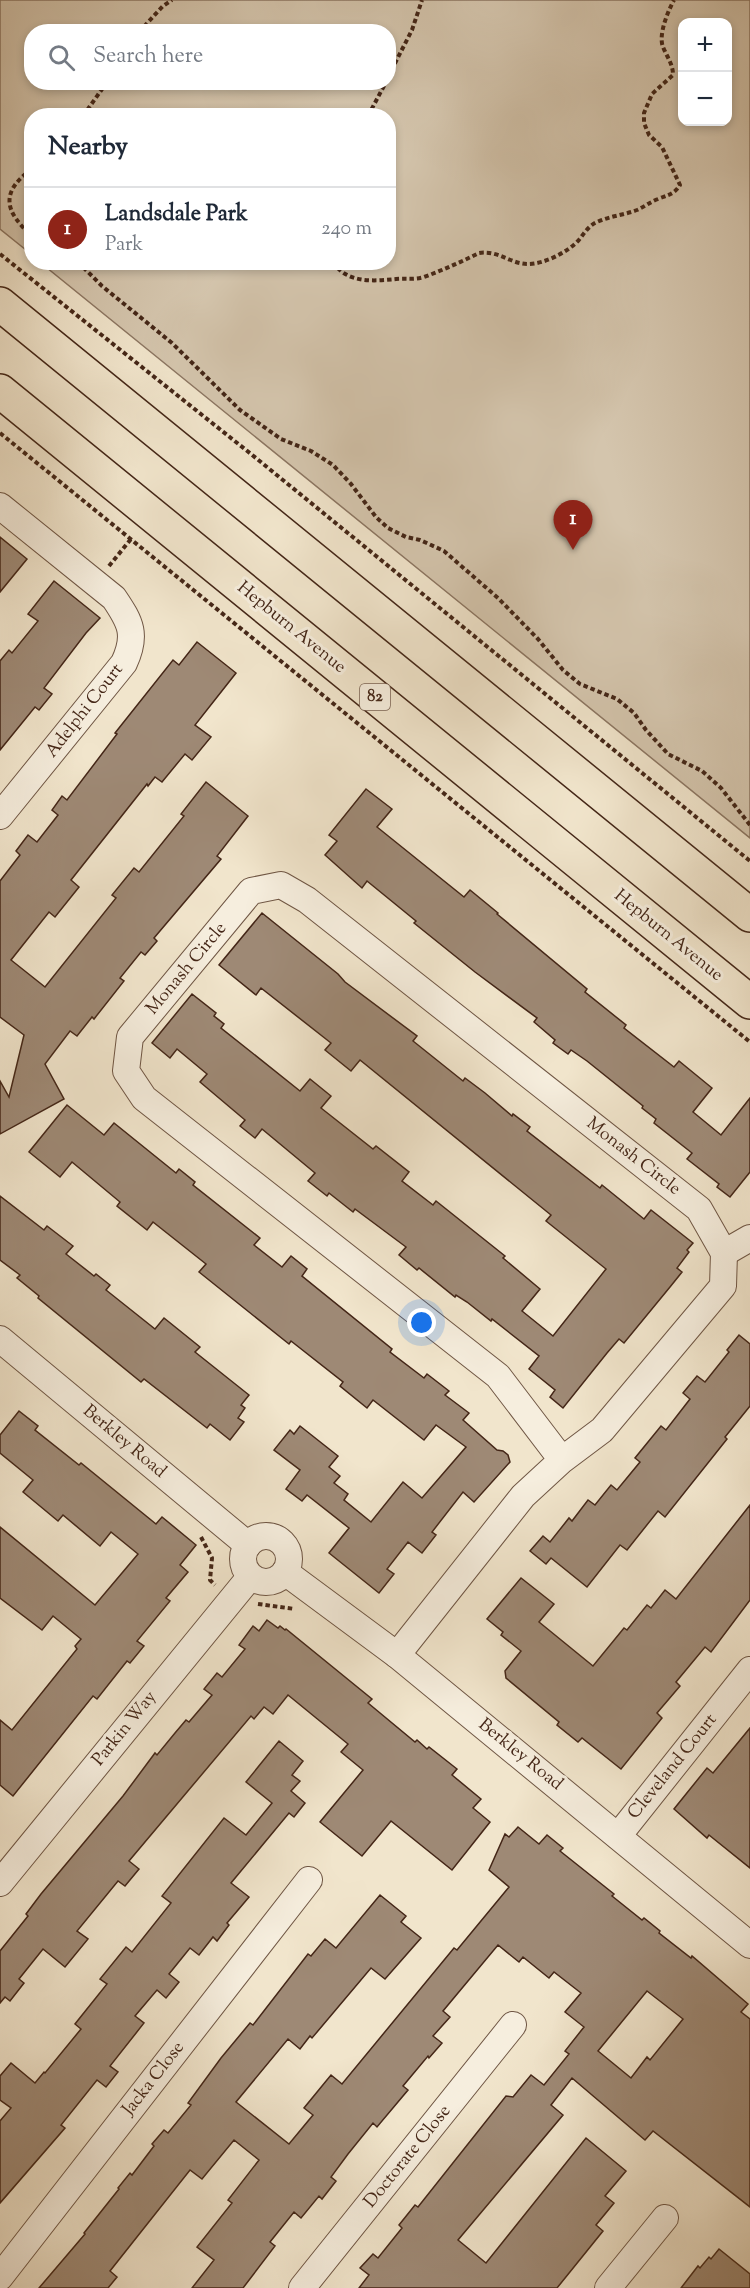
<!DOCTYPE html>
<meta charset="utf-8">
<style>
:root{--surface:#fff;--page:#f2f2f3;--text:#1f2937;--muted:#747a83;--line:#e0e1e3;--accent:#8f2418}
body{margin:0;font-family:"Sorts Mill Goudy",serif;background:var(--page);color:var(--text)}
.controls{position:absolute;right:18px;top:18px;display:grid;overflow:hidden;border-radius:12px;box-shadow:0 3px 9px #0003}
.controls button{width:54px;height:54px;display:grid;place-items:center;padding:0;border:0;border-bottom:2px solid var(--line);background:var(--surface);color:var(--text);font:30px sans-serif}
.you{position:absolute;left:422px;top:1323px;width:21px;height:21px;margin:-15px;border:4px solid #fff;border-radius:50%;background:#1a73e8;box-shadow:0 0 0 9px #1a73e833}
.badge{display:grid;place-items:center;width:39px;height:39px;border-radius:50%;background:var(--accent);color:#fff;font-size:20px;font-weight:700}
.pin{position:absolute;translate:-50% -50px;filter:drop-shadow(0 2px 3px #0008)}
.pin::after{content:'';position:absolute;top:32px;width:21px;height:18px;background:inherit;clip-path:polygon(0 0,100% 0,50% 100%)}
.list{margin:0;padding:0;list-style:none}
h2{display:flex;justify-content:space-between;align-items:center;height:78px;margin:0;padding:0 24px;font-size:26px}
h2 small{font-size:20px;font-weight:400;color:var(--muted)}
.list li{display:grid;grid-template-columns:39px 1fr auto;gap:18px;align-items:center;box-sizing:border-box;height:84px;padding:0 24px;border-top:2px solid var(--line)}
.list b{display:block;font-size:22px;white-space:nowrap}
.list p{margin:0;font-size:20px;white-space:nowrap;color:var(--muted)}
.list em{font-size:20px;font-style:normal;color:var(--muted)}
.icon{flex:none;width:33px;height:33px;fill:none;stroke:currentColor;stroke-width:2;stroke-linecap:round;stroke-linejoin:round}
.map{position:relative;flex:none;width:750px;height:2288px;overflow:hidden}
.search{position:absolute;background:var(--surface);box-shadow:0 3px 9px #0003;left:24px;top:24px;width:372px;height:66px;display:flex;align-items:center;gap:15px;box-sizing:border-box;padding:0 21px;border-radius:24px;color:var(--muted);font-size:22px}
.panel{position:absolute;background:var(--surface);box-shadow:0 3px 9px #0003;left:24px;top:108px;width:372px;height:162px;border-radius:24px}
.map>svg:first-child{display:block}
.green{fill:#d4c5ad;stroke:#8c7662;stroke-width:1.5;fill-rule:evenodd}
.building{fill:#9e8975;stroke:#442617;stroke-width:1.5;fill-rule:evenodd}
.lines{fill:none;stroke-linecap:round;stroke-linejoin:round}
.minor-casing{stroke:#6f5644;stroke-width:28}
.primary-casing{stroke:#442617;stroke-width:36}
.path{stroke:#442617;stroke-width:4;stroke-dasharray:4.5 3;stroke-linecap:butt}
.minor{stroke:#f6eede;stroke-width:26}
.primary{stroke:#f1e5cc;stroke-width:33}
.labels{text-anchor:middle;dominant-baseline:central;stroke-width:6;stroke-linejoin:round;paint-order:stroke}
.shield{fill:#f6eede;stroke:#796253;stroke-width:1.5}
.shield-label{font-size:16px;font-weight:bold;fill:#442617}
.street-label{font-size:18px;fill:#442617;stroke:#f6eede}
</style>
<div class="map">
<svg width="750" height="2288" viewBox="0 0 750 2288">
<rect width="100%" height="100%" fill="#f1e5cc"/>
<filter id="stains"><feTurbulence type="fractalNoise" baseFrequency=".00333" numOctaves="4"/><feColorMatrix values="0 0 0 0 .2 0 0 0 0 .09 0 0 0 0 .02 0 0 0 .5 -.17"/></filter>
<radialGradient id="worn" r=".72"><stop offset=".6" stop-color="#630" stop-opacity="0"/><stop offset="1" stop-color="#630" stop-opacity=".3"/></radialGradient>
<!-- green -->
<path class="green" d="M0,0H750V838L41,263L388,262V116H32L31,254L0,229ZM682,22H728V122H682ZM32,32H388V82H32Z"/>
<!-- building -->
<g class="building">
<polygon points="0,537 27,559 0,592"/>
<polygon points="54,581 100,618 86,633 44,688 52,694 39,710 35,707 0,750 0,661 9,650 12,653 38,621 28,614"/>
<polygon points="197,642 236,673 195,725 211,737 192,760 185,754 162,782 155,777 148,786 147,784 71,880 79,887 55,917 49,912 11,960 45,987 116,898 112,895 134,868 139,872 184,816 181,814 206,782 248,816 217,856 221,859 154,938 157,941 145,955 141,952 120,978 124,981 94,1019 92,1017 77,1036 70,1031 45,1064 64,1099 0,1134 0,1081 9,1097 24,1035 0,1017 0,881 20,855 16,851 28,835 37,842 58,815 52,810 62,796 67,800 117,734 115,733 173,660 179,665"/>
<polygon points="366,789 392,809 377,827 464,897 470,890 498,913 497,914 587,989 585,992 626,1025 624,1028 674,1067 679,1061 712,1088 693,1112 721,1135 750,1098 750,1172 730,1197 717,1187 719,1184 687,1159 692,1153 654,1123 656,1119 642,1108 643,1106 587,1061 571,1050 568,1054 553,1043 555,1040 534,1022 537,1018 475,972 414,923 416,921 367,881 362,888 325,855 337,841 329,835"/>
<polygon points="262,913 338,974 345,982 417,1036 413,1041 463,1081 465,1078 485,1093 512,1116 513,1114 530,1127 527,1131 600,1188 602,1185 644,1219 651,1210 693,1243 687,1250 689,1252 677,1268 682,1272 670,1287 624,1343 619,1339 607,1353 563,1408 550,1397 555,1390 529,1369 539,1356 492,1319 491,1321 467,1302 456,1295 455,1297 419,1268 417,1270 399,1255 406,1247 355,1209 353,1212 329,1193 327,1196 308,1181 315,1173 262,1129 255,1138 240,1126 245,1120 200,1082 207,1074 177,1049 170,1058 152,1043 192,994 216,1013 214,1016 224,1024 221,1028 300,1091 310,1079 331,1096 321,1108 373,1149 376,1146 409,1172 402,1181 433,1205 436,1201 505,1256 503,1258 540,1289 522,1311 553,1336 606,1269 546,1221 551,1215 360,1060 351,1071 325,1050 331,1043 261,988 256,995 219,965"/>
<polygon points="67,1105 104,1135 114,1123 176,1173 179,1169 195,1182 193,1185 260,1238 254,1245 282,1267 291,1256 307,1269 302,1276 392,1349 390,1352 424,1378 427,1374 449,1391 445,1395 469,1413 463,1420 497,1450 503,1451 508,1455 510,1462 474,1502 463,1492 432,1532 436,1535 422,1553 408,1542 387,1569 394,1574 379,1593 329,1553 349,1528 307,1495 302,1501 286,1489 300,1470 274,1450 290,1430 294,1434 300,1426 338,1456 329,1467 340,1476 334,1483 348,1494 344,1500 371,1522 403,1482 422,1498 466,1447 436,1425 424,1440 373,1400 367,1408 340,1386 343,1382 291,1341 289,1344 199,1272 206,1264 153,1222 147,1230 117,1206 120,1202 72,1162 60,1177 29,1152"/>
<polygon points="0,1196 44,1230 47,1226 73,1246 66,1254 94,1276 96,1274 110,1285 106,1290 155,1329 164,1318 200,1347 195,1352 249,1395 241,1405 245,1408 238,1418 244,1422 230,1440 210,1424 207,1428 144,1379 141,1382 38,1298 39,1296 17,1278 20,1275 0,1260"/>
<polygon points="739,1335 750,1344 750,1406 725,1437 727,1439 665,1517 658,1511 627,1550 620,1545 587,1587 551,1558 546,1564 530,1551 543,1536 550,1542 569,1518 572,1521 588,1500 595,1505 611,1485 617,1490 640,1462 635,1458 661,1426 666,1430 690,1399 683,1393 697,1376 705,1382 729,1352 727,1350"/>
<polygon points="19,1411 38,1426 35,1430 79,1465 81,1463 156,1524 162,1517 196,1545 180,1565 188,1572 166,1598 170,1601 137,1641 144,1646 130,1663 127,1661 97,1699 93,1696 13,1796 0,1785 0,1720 12,1730 77,1649 75,1646 81,1639 53,1616 42,1630 0,1598 0,1527 95,1605 138,1554 111,1532 100,1546 63,1515 58,1521 23,1492 33,1480 0,1453 0,1435"/>
<polygon points="750,1505 750,1600 711,1652 705,1647 676,1682 680,1686 657,1713 662,1718 621,1769 582,1738 578,1742 557,1725 559,1722 506,1678 505,1671 521,1651 501,1635 503,1632 487,1619 521,1578 554,1604 539,1622 593,1666 624,1628 627,1630 647,1605 651,1608 665,1590 676,1599"/>
<polygon points="267,1620 278,1628 280,1626 285,1630 286,1629 372,1699 368,1703 415,1742 417,1740 427,1749 429,1747 457,1769 452,1775 481,1799 473,1808 490,1822 452,1870 391,1821 362,1856 320,1822 363,1770 341,1752 348,1744 288,1695 273,1714 264,1707 254,1719 251,1716 129,1861 139,1869 125,1886 118,1881 77,1931 88,1939 65,1967 43,1949 19,1979 24,1983 10,2001 5,1997 0,2003 0,1951 28,1916 26,1914 41,1894 123,1796 155,1753 157,1755 175,1733 186,1720 189,1722 212,1695 204,1689 217,1673 222,1677 245,1649 239,1645 253,1626 259,1631"/>
<polygon points="750,1728 750,1868 709,1835 707,1838 674,1809 707,1768 713,1773"/>
<polygon points="279,1741 303,1761 292,1775 300,1781 291,1791 305,1803 294,1817 289,1813 231,1883 249,1897 227,1923 229,1925 217,1941 213,1937 199,1955 190,1948 169,1974 179,1982 166,1998 157,1990 135,2016 144,2023 110,2066 118,2072 106,2087 97,2080 61,2125 65,2128 0,2203 0,2121 11,2108 0,2100 0,2076 11,2063 35,2083 44,2072 45,2073 81,2029 75,2024 107,1984 100,1979 126,1947 132,1952 171,1903 162,1896 224,1818 246,1835 272,1803 246,1782"/>
<path d="M518,1827L539,1844L547,1835L563,1848L560,1851L614,1894L612,1896L642,1920L644,1918L660,1931L659,1933L691,1958L692,1956L748,2004L741,2012L750,2019V2207L653,2131L645,2140L572,2078L551,2105L563,2115L458,2240L486,2263L586,2138L626,2171L605,2196L614,2203L596,2225L603,2231L557,2288H359L369,2275L360,2268L373,2254L378,2258L402,2228L399,2225L415,2205L418,2207L506,2096L513,2097L531,2075L544,2085L569,2054L565,2051L584,2027L565,2012L581,1993L554,1972L549,1978L523,1957L519,1962L498,1945L443,2011L450,2017L433,2036L442,2043L429,2058L428,2056L403,2086L408,2090L377,2127L373,2123L348,2154L331,2177L336,2181L322,2199L319,2196L301,2218L294,2212L270,2242L275,2246L243,2288H192L214,2260L197,2247L232,2203L228,2200L259,2160L234,2140L202,2179L190,2170L110,2271L117,2277L108,2288H39L85,2234L84,2233L119,2189L118,2188L130,2173L132,2175L154,2146L152,2144L164,2130L168,2133L191,2105L188,2103L221,2058L250,2023L253,2025L308,1954L311,1956L325,1939L336,1948L380,1895L406,1916L401,1922L421,1938L385,1979L371,1968L312,2038L310,2036L300,2049L288,2039L236,2102L289,2144L313,2115L304,2108L331,2075L342,2084L454,1948L457,1950L509,1887L489,1870L505,1834L509,1837ZM647,1991L683,2019L650,2060L647,2057L631,2078L598,2051Z"/>
<polygon points="719,2249 750,2274 750,2288 681,2288 698,2266 700,2268 709,2257 711,2259"/>
</g>
<g class="lines">
<!-- minor casing -->
<g class="minor-casing">
<g id="minor">
<path d="M0,506L114,598C131,623 137,635 124,663L0,816"/>
<polyline points="724,1253 750,1238"/>
<polyline points="0,1339 248,1545"/>
<circle cx="266" cy="1559" r="23"/>
<polyline points="285,1572 397,1655 750,1945"/>
<polyline points="397,1655 523,1496 562,1460 602,1430 723,1286 724,1253 699,1209 307,900 281,885 251,891 130,1037 126,1071 144,1098 498,1376 562,1460"/>
<polyline points="618,1836 750,1670"/>
<polyline points="0,1883 250,1577"/>
<polyline points="0,2277 309,1880"/>
<polyline points="302,2288 513,2025"/>
<polyline points="608,2288 665,2218"/>
</g>
</g>
<!-- primary casing -->
<g class="primary-casing">
<g id="primary">
<polyline points="0,304 750,915"/>
<polyline points="0,391 750,1002"/>
</g>
</g>
<!-- path -->
<g class="path">
<polyline points="139,32 163,6 172,0"/>
<polyline points="388,77 412,30 422,0"/>
<polyline points="83,116 107,82"/>
<polyline points="368,116 386,82"/>
<path d="M32,169C0,192 4,211 32,236"/>
<polyline points="0,254 251,454 750,861"/>
<polyline points="78,262 102,286 172,343 240,410 281,439 311,451 333,465 351,484 376,517 388,528 406,537 420,540 444,551 498,598 538,639 563,670 580,684 617,699 634,713 646,730 668,754 702,771 721,788 750,825"/>
<path d="M333,262C347,284 374,281 396,279C406,278 414,280 424,277C443,270 461,262 479,253C499,250 510,264 528,264C544,264 566,253 578,241C584,234 588,226 597,222C610,216 624,215 637,210C644,207 650,202 658,199C667,195 674,195 680,185L662,147L649,135L644,123V113L652,94L673,75C673,64 667,57 663,47C658,35 668,11 674,0"/>
<polyline points="0,433 750,1042"/>
<polyline points="109,566 131,539"/>
<polyline points="201,1537 212,1558 210,1580 215,1585"/>
<polyline points="258,1604 295,1609"/>
</g>
<!-- minor -->
<use href="#minor" class="minor"/>
<!-- primary -->
<use href="#primary" class="primary"/>
</g>
<g class="labels">
<!-- shield labels -->
<rect class="shield" x="360" y="684" width="30" height="26" rx="4.5"/>
<g class="shield-label">
<text x="375" y="697">82</text>
</g>
<!-- street labels -->
<g class="street-label">
<text transform="translate(291 628) rotate(39)">Hepburn Avenue</text>
<text transform="translate(85 711) rotate(-52)">Adelphi Court</text>
<text transform="translate(668 936) rotate(39)">Hepburn Avenue</text>
<text transform="translate(187 969) rotate(-50)">Monash Circle</text>
<text transform="translate(633 1157) rotate(38)">Monash Circle</text>
<text transform="translate(124 1442) rotate(40)">Berkley Road</text>
<text transform="translate(125 1729) rotate(-51)">Parkin Way</text>
<text transform="translate(520 1755) rotate(39)">Berkley Road</text>
<text transform="translate(673 1767) rotate(-51)">Cleveland Court</text>
<text transform="translate(154 2079) rotate(-52)">Jacka Close</text>
<text transform="translate(408 2157) rotate(-51)">Doctorate Close</text>
</g>
</g>
<rect width="100%" height="100%" filter="url(#stains)"/>
<rect width="100%" height="100%" fill="url(#worn)"/>
</svg>
<div class="controls">
<button>+</button>
<button>−</button>
</div>
<div class="you"></div>
<div class="pin badge" style="left:573px;top:550px">1</div>
<div class="search"><svg class="icon" aria-label="search" viewBox="0 0 24 24"><circle cx="10" cy="10" r="6"/><path d="M15 15l6 6"/></svg>Search here</div>
<section class="panel">
<h2>Nearby<small></small></h2>
<ul class="list">
<li><span class="badge">1</span><div><b>Landsdale Park</b><p>Park</p></div><em>240 m</em></li>
</ul>
</section>
</div>
